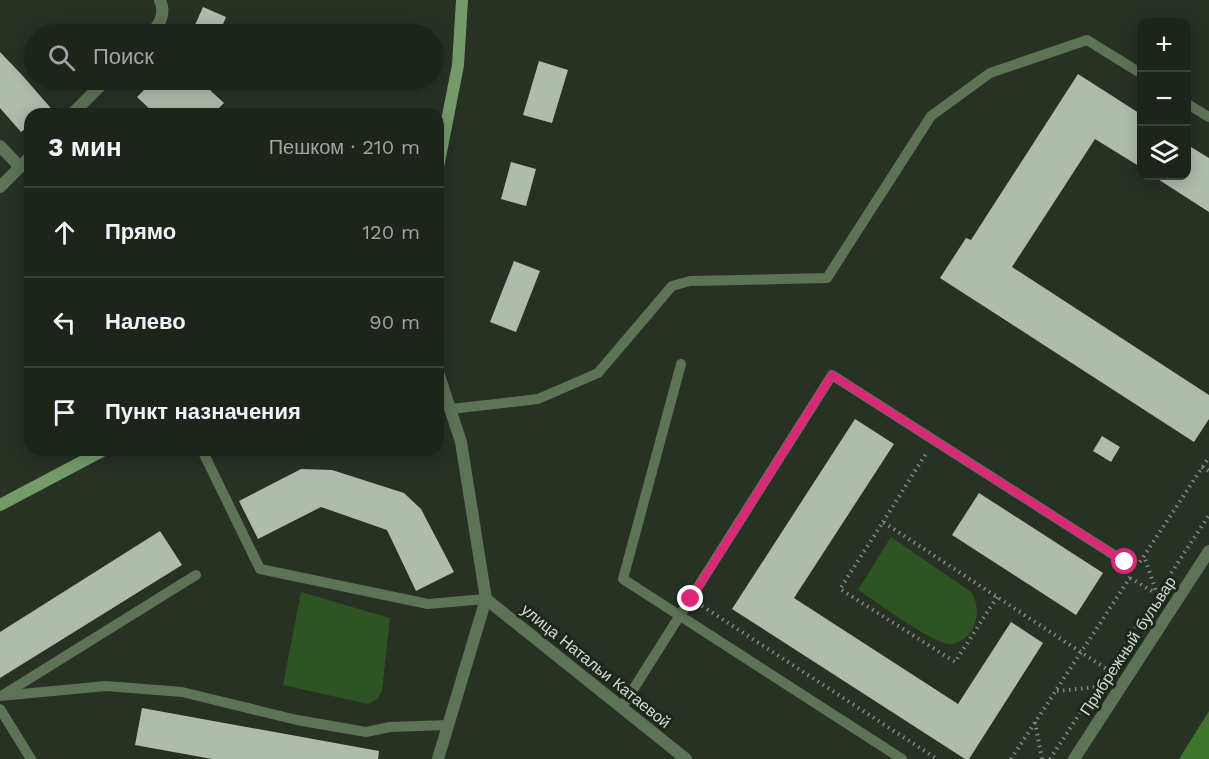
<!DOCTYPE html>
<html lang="ru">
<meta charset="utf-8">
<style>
:root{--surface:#1d251b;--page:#2a3128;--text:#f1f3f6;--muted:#a0a5a3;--line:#3b423a}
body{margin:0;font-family:"Work Sans",sans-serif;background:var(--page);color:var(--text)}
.controls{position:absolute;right:18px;top:18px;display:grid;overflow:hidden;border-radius:12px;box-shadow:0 3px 15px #0003}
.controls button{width:54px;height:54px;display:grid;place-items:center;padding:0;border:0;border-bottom:2px solid var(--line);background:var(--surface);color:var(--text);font:30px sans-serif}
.stop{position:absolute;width:18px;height:18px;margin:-14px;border:4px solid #db2777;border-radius:50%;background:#fff}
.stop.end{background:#db2777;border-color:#fff;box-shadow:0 2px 6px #0008}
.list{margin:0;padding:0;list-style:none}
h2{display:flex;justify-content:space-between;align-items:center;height:78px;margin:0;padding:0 24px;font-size:26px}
h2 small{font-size:20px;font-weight:400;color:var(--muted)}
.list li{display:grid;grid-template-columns:39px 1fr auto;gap:18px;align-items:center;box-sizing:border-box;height:90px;padding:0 24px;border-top:2px solid var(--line)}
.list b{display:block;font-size:22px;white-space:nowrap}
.list em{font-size:20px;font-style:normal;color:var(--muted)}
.icon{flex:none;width:33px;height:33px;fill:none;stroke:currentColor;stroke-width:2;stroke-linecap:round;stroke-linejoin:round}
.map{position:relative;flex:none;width:1209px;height:759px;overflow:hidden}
.search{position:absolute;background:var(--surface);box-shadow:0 3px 15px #0003;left:24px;top:24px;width:420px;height:66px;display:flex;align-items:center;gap:15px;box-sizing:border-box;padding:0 21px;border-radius:33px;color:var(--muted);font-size:22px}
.panel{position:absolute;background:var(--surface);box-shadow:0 3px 15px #0003;left:24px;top:108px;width:420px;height:348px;border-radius:18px}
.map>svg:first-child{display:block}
.green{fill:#2f5423}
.forest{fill:#3e742c}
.building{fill:#afbcab}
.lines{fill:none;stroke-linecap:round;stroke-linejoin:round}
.path{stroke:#828b80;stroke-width:4;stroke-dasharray:1.5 4.5;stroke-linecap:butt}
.lane{stroke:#5c7355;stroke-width:10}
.street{stroke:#5c7355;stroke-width:12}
.secondary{stroke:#759a6a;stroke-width:12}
.route{stroke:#db2777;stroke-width:8}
.labels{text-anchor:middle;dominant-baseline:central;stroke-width:6;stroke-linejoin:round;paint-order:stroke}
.street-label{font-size:16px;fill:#d3dad1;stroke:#1d271a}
</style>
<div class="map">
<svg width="1209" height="759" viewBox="0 0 1209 759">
<rect width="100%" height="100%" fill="#273124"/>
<!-- green -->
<g class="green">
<path d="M891,537L971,592C978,603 979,616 973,628C969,636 960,643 951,644C936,646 874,600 858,590Z"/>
<polygon points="301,592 390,618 382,691 377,699 368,704 283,685"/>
</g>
<!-- forest -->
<polygon class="forest" points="1209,711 1209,759 1179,759"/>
<!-- building -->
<g class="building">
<polygon points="203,7 226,17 219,34 191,34"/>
<polygon points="0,52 22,75 56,114 30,114 30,125 21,132 0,108"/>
<polygon points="539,61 568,70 552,123 523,115"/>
<polygon points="1078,74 1142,115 1142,168 1095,139 1012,267 1209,395 1209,419 1194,442 940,278 966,238 971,240"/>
<polygon points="154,80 199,80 224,103 213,114 155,114 137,97"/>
<polygon points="1186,144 1209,158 1209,212 1153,176 1186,176"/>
<polygon points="511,162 536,169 526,206 501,199"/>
<polygon points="514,261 540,271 516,332 490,322"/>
<polygon points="855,419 894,444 794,598 958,704 1011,622 1043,643 969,759 965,759 732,609"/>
<polygon points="1102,436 1120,447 1111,462 1093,451"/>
<polygon points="301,469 332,470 404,493 421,509 454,572 416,591 387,530 321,507 258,539 239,501"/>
<polygon points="979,493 1103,573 1076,615 952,535"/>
<polygon points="160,531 182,565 0,678 0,632"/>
<polygon points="142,708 379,751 378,759 212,759 135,745"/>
</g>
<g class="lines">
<!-- path -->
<g class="path">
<polyline points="1202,467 1209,471"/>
<polyline points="883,522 927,452"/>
<polyline points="1140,562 1209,457"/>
<polyline points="1130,578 1157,594 1144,556"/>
<polyline points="997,597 955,662 840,589 883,522 1108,670"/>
<polyline points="702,606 937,759"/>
<polyline points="1057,691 1097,687"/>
<polyline points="1035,722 1042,759"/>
<polyline points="1011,759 1131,576"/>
<polyline points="1050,759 1209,515"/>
</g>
<!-- lane -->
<g class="lane">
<polyline points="1186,103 1209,117"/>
<polyline points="681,364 623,579 902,759"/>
<polyline points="451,409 538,399 598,373 672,286 690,281 827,278 931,116 990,73 1087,40 1142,74"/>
<polyline points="202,450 260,569 428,604 486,599"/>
<polyline points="3,695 196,575"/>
<polyline points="0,696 106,686 182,692 297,720 366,732 390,727 448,725"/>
<polyline points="622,707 832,375 1125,562"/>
<polyline points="0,709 31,759"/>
</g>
<!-- street -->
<g class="street">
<path d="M150,34C160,25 166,14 160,0"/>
<polyline points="72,114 106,80"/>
<polyline points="0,146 20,167"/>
<polyline points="0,187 30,157"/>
<polyline points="486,599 686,759"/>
<polyline points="438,759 486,599 461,442 438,372"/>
<polyline points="1074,759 1209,551"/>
</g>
<!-- secondary -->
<g class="secondary">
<polyline points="438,167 458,65 462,0"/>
<polyline points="0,505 104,450"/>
</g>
</g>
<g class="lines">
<!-- route -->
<polyline class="route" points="691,599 832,375 1125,562"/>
</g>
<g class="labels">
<!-- street labels -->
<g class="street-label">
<text transform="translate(1128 646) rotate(-57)">Прибрежный бульвар</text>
<text transform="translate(596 666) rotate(39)">улица Натальи Катаевой</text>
</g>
</g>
</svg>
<div class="controls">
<button>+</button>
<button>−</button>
<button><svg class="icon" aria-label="layers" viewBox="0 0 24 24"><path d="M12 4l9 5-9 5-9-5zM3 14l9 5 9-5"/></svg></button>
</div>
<div class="stop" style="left:1125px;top:562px"></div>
<div class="stop end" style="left:691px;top:599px"></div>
<div class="search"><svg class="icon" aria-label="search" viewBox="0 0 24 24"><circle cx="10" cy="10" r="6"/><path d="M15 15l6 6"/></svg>Поиск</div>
<section class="panel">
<h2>3 мин<small>Пешком · 210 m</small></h2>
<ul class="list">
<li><svg class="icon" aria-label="ahead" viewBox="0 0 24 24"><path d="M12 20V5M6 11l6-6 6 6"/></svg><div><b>Прямо</b></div><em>120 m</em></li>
<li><svg class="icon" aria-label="left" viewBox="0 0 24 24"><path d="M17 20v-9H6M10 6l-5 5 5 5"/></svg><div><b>Налево</b></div><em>90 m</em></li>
<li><svg class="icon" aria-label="arrive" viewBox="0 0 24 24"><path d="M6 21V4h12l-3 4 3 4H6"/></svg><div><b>Пункт назначения</b></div></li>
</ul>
</section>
</div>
